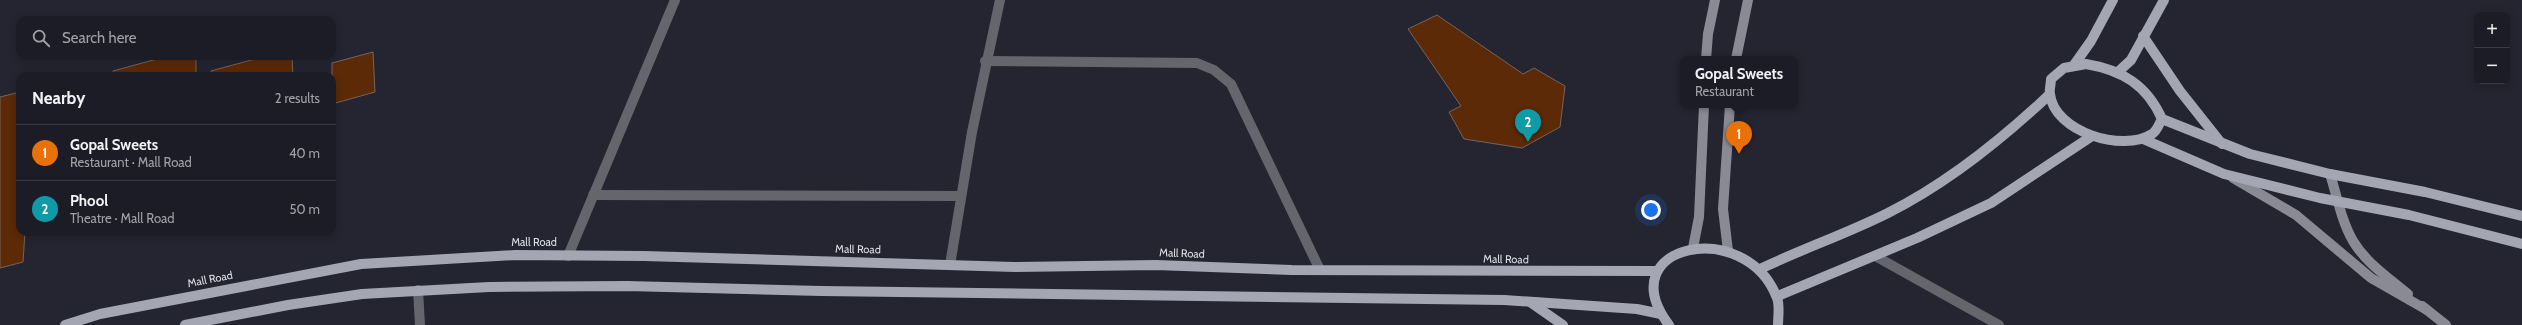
<!DOCTYPE html>
<meta charset="utf-8">
<style>
:root{--surface:#1b1c25;--page:#282932;--text:#f1f3f6;--muted:#a0a1a7;--line:#393a42;--accent:#db2777}
body{margin:0;font-family:Cabin,sans-serif;background:var(--page);color:var(--text)}
.controls{position:absolute;right:12px;top:12px;display:grid;overflow:hidden;border-radius:8px;box-shadow:0 2px 10px #0003}
.controls button{width:36px;height:36px;display:grid;place-items:center;padding:0;border:0;border-bottom:1px solid var(--line);background:var(--surface);color:var(--text);font:20px sans-serif}
.you{position:absolute;left:1651px;top:210px;width:14px;height:14px;margin:-10px;border:3px solid #fff;border-radius:50%;background:#1a73e8;box-shadow:0 0 0 6px #1a73e833}
.badge{display:grid;place-items:center;width:26px;height:26px;border-radius:50%;background:var(--accent);color:#fff;font-size:13px;font-weight:700}
.pin{position:absolute;translate:-50% -33px;filter:drop-shadow(0 1px 2px #0008)}
.pin::after{content:'';position:absolute;top:21px;width:14px;height:12px;background:inherit;clip-path:polygon(0 0,100% 0,50% 100%)}
.popup{position:absolute;left:1680px;top:56px;width:118px;height:52px;box-sizing:border-box;display:grid;place-content:center;border-radius:8px;background:var(--surface);filter:drop-shadow(0 1px 3px #0005);font-size:13px;white-space:nowrap;color:var(--muted)}
.popup b{font-size:15px;color:var(--text)}
.popup::after{content:'';position:absolute;left:50%;top:100%;margin-left:-8px;border:8px solid transparent;border-top-color:var(--surface)}
.list{margin:0;padding:0;list-style:none}
h2{display:flex;justify-content:space-between;align-items:center;height:52px;margin:0;padding:0 16px;font-size:17px}
h2 small{font-size:13px;font-weight:400;color:var(--muted)}
.list li{display:grid;grid-template-columns:26px 1fr auto;gap:12px;align-items:center;box-sizing:border-box;height:56px;padding:0 16px;border-top:1px solid var(--line)}
.list b{display:block;font-size:15px;white-space:nowrap}
.list p{margin:0;font-size:13px;white-space:nowrap;color:var(--muted)}
.list em{font-size:13px;font-style:normal;color:var(--muted)}
.icon{flex:none;width:22px;height:22px;fill:none;stroke:currentColor;stroke-width:2;stroke-linecap:round;stroke-linejoin:round}
.map{position:relative;flex:none;width:2522px;height:325px;overflow:hidden}
.search{position:absolute;background:var(--surface);box-shadow:0 2px 10px #0003;left:16px;top:16px;width:320px;height:44px;display:flex;align-items:center;gap:10px;box-sizing:border-box;padding:0 14px;border-radius:12px;color:var(--muted);font-size:15px}
.panel{position:absolute;background:var(--surface);box-shadow:0 2px 10px #0003;left:16px;top:72px;width:320px;height:164px;border-radius:12px}
.map>svg:first-child{display:block}
.building{fill:#5c2a06;stroke:#74655d}
.lines{fill:none;stroke-linecap:round;stroke-linejoin:round}
.minor{stroke:#65666d;stroke-width:10}
.secondary{stroke:#898a94;stroke-width:10}
.primary{stroke:#a4a6b3;stroke-width:10}
.labels{text-anchor:middle;dominant-baseline:central;stroke-width:3;stroke-linejoin:round;paint-order:stroke}
.street-label{font-size:11px;fill:#dedfe7;stroke:#242531}
</style>
<div class="map">
<svg width="2522" height="325" viewBox="0 0 2522 325">
<rect width="100%" height="100%" fill="#242531"/>
<!-- building -->
<g class="building">
<polygon points="1437,15 1523,74 1534,68 1565,86 1560,127 1522,148 1464,139 1449,112 1461,106 1408,29"/>
<polygon points="373,52 375,92 332,104 332,63"/>
<polygon points="168,56 196,56 196,74 114,76 113,71"/>
<polygon points="266,56 292,56 293,76 212,76 211,71"/>
<polygon points="20,92 20,232 25,232 23,262 0,268 0,97"/>
</g>
<g class="lines">
<!-- minor -->
<g class="minor">
<polyline points="985,61 1197,63 1214,70 1231,84 1320,270"/>
<polyline points="593,195 959,196"/>
<polyline points="568,256 675,0"/>
<polyline points="1875,256 1999,325"/>
<polyline points="950,265 972,132 1000,0"/>
<polyline points="418,290 420,325"/>
</g>
<!-- secondary -->
<g class="secondary">
<polyline points="1706,59 1708,34 1715,0"/>
<polyline points="1736,59 1748,0"/>
<path d="M2330,174C2337,196 2341,220 2353,241C2366,263 2389,278 2408,294"/>
<polyline points="2233,178 2296,215 2371,278 2427,310"/>
<polyline points="1693,248 1699,217 1704,105"/>
<polyline points="1728,251 1723,209 1730,105"/>
<polyline points="2422,306 2446,325"/>
</g>
<!-- primary -->
<g class="primary">
<polyline points="2143,36 2180,91 2222,144"/>
<path d="M2086,64C2122,70 2147,85 2162,119C2159,124 2157,131 2152,134C2123,153 2054,132 2050,94C2049,90 2051,84 2051,79L2064,68Z"/>
<polyline points="2074,65 2091,41 2113,0"/>
<polyline points="2118,72 2131,60 2164,0"/>
<polyline points="2162,119 2250,154 2330,174 2425,192 2522,216"/>
<polyline points="2143,139 2224,174 2320,198 2409,215 2522,244"/>
<path d="M1760,269C1802,249 1846,234 1888,213C1948,183 2000,141 2049,95"/>
<polyline points="1778,296 1917,238 1991,203 2092,136"/>
<polyline points="1530,302 1563,325"/>
<polyline points="65,325 100,314 361,264 515,255 644,256 1015,267 1156,265 1292,270 1657,271"/>
<polyline points="185,325 288,305 362,294 489,287 627,286 821,291 1504,300 1637,309 1661,314"/>
<path d="M1669,325C1608,244 1746,216 1777,298C1780,305 1778,317 1778,325"/>
</g>
</g>
<g class="labels">
<!-- street labels -->
<g class="street-label">
<text x="534" y="242">Mall Road</text>
<text transform="translate(858 249) rotate(1)">Mall Road</text>
<text transform="translate(1182 253) rotate(2)">Mall Road</text>
<text transform="translate(1506 259) rotate(1)">Mall Road</text>
<text transform="translate(210 279) rotate(-11)">Mall Road</text>
</g>
</g>
</svg>
<div class="controls">
<button>+</button>
<button>−</button>
</div>
<div class="you"></div>
<div class="pin badge" style="left:1739px;top:154px;background:#e8710a">1</div>
<div class="popup"><b>Gopal Sweets</b>Restaurant</div>
<div class="pin badge" style="left:1528px;top:142px;background:#0f9aa8">2</div>
<div class="search"><svg class="icon" aria-label="search" viewBox="0 0 24 24"><circle cx="10" cy="10" r="6"/><path d="M15 15l6 6"/></svg>Search here</div>
<section class="panel">
<h2>Nearby<small>2 results</small></h2>
<ul class="list">
<li><span class="badge" style="background:#e8710a">1</span><div><b>Gopal Sweets</b><p>Restaurant · Mall Road</p></div><em>40 m</em></li>
<li><span class="badge" style="background:#0f9aa8">2</span><div><b>Phool</b><p>Theatre · Mall Road</p></div><em>50 m</em></li>
</ul>
</section>
</div>
